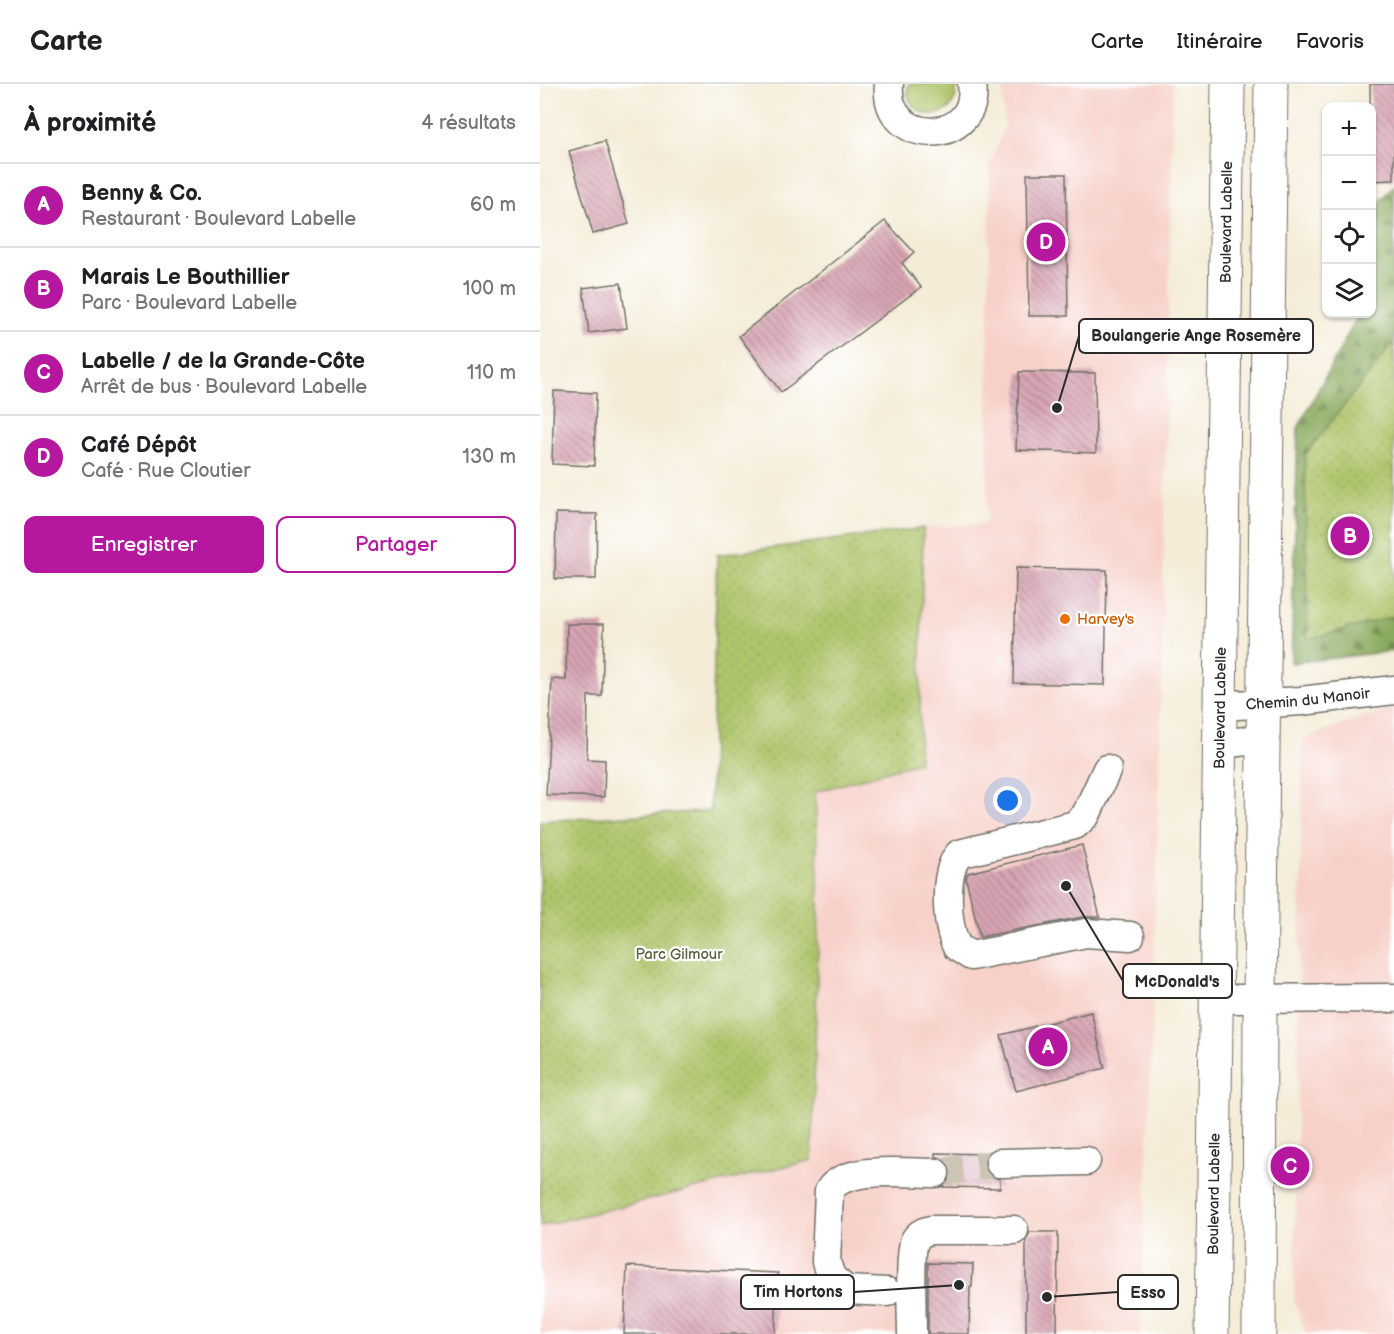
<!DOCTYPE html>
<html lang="fr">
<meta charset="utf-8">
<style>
:root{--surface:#fff;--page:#f2f2f2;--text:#202124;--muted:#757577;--line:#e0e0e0;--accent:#b5179e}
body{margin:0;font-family:"Balsamiq Sans",sans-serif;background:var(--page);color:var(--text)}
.controls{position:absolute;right:18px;top:18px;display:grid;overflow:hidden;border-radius:12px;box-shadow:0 2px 4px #0004}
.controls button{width:54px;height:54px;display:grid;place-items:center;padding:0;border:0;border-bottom:2px solid var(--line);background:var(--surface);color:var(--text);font:30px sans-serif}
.you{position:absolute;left:468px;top:717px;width:21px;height:21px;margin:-15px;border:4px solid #fff;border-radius:50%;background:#1a73e8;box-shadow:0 0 0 9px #1a73e833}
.badge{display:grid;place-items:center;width:39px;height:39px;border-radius:50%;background:var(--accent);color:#fff;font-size:20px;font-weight:700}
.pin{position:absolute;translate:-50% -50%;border:3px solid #fff;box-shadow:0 2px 6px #0006}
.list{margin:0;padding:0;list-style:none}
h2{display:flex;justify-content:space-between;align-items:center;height:78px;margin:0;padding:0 24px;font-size:26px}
h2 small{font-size:20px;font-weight:400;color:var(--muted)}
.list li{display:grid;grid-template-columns:39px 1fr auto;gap:18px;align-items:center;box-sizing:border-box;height:84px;padding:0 24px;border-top:2px solid var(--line)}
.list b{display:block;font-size:22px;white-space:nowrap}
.list p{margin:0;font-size:20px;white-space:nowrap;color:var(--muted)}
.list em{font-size:20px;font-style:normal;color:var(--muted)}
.actions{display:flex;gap:12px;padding:18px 24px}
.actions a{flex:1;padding:14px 0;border:2px solid var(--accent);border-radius:12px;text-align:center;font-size:21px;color:var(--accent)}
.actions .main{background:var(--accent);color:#fff}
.icon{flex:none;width:33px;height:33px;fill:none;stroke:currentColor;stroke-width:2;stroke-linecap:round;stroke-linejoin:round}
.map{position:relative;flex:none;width:854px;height:1250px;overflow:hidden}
header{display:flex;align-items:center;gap:36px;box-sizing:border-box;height:84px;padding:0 30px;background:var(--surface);border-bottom:2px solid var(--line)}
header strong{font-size:28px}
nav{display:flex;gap:33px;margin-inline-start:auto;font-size:21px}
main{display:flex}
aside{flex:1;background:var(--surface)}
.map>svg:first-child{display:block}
.built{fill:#f7d1c9}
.grass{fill:#aec56a;stroke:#6c784a;stroke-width:1.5}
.forest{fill:url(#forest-firs);stroke:#5a6a44;stroke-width:1.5}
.park{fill:url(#park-dots);stroke:#6c784a;stroke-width:1.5}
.building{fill:url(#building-back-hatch)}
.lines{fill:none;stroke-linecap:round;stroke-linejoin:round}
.minor-tunnel{stroke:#ccc5b5;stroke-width:28;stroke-dasharray:28 14;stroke-linecap:butt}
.minor-casing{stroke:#716f67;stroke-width:31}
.major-casing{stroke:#716f67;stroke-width:35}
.minor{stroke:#fff;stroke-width:28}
.major{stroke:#fff;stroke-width:33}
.food-dot{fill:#e8710a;stroke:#fff;stroke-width:2}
.labels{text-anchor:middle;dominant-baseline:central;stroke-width:4.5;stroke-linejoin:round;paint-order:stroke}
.street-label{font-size:15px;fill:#2b2b2b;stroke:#fff}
.food-label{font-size:15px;fill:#c56008;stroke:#fff;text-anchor:start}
.park-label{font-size:15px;fill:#596141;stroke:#fff}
.leader{fill:none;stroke:#2b2b2b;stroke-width:2}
.callout-dot{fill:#2b2b2b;stroke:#fff;stroke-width:2}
.callout{fill:#fff;stroke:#2b2b2b;stroke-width:2}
.callout-label{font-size:16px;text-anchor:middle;font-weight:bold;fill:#2b2b2b}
</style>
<header>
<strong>Carte</strong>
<nav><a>Carte</a><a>Itinéraire</a><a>Favoris</a></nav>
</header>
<main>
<aside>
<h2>À proximité<small>4 résultats</small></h2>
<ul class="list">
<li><span class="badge">A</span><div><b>Benny &amp; Co.</b><p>Restaurant · Boulevard Labelle</p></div><em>60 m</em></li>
<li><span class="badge">B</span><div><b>Marais Le Bouthillier</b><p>Parc · Boulevard Labelle</p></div><em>100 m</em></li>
<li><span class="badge">C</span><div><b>Labelle / de la Grande-Côte</b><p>Arrêt de bus · Boulevard Labelle</p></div><em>110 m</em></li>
<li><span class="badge">D</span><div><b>Café Dépôt</b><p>Café · Rue Cloutier</p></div><em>130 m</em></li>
</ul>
<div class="actions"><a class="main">Enregistrer</a><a>Partager</a></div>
</aside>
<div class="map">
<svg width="854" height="1250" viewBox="0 0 854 1250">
<defs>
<pattern id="forest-firs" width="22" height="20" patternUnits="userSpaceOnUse" patternTransform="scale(1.5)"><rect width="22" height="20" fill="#8aaa5e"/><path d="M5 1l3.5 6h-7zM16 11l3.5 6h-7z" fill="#718b4e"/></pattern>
<pattern id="park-dots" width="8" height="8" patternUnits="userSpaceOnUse" patternTransform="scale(1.5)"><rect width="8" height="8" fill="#aec56a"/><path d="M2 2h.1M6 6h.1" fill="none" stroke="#96a95c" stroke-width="1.8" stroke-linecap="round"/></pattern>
<pattern id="building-back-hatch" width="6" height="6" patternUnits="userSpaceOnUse" patternTransform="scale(1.5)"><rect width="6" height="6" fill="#d8a4b3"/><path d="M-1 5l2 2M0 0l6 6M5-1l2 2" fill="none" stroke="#af8692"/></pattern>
</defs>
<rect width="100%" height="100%" fill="#fff"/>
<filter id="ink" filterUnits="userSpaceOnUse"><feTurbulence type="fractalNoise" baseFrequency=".0167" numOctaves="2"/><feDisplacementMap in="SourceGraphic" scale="12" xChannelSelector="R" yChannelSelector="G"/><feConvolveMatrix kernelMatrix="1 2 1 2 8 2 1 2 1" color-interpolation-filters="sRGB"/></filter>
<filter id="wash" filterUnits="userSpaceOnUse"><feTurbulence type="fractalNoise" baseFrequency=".008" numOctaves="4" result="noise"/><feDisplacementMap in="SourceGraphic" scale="24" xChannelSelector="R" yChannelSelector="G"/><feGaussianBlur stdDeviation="1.35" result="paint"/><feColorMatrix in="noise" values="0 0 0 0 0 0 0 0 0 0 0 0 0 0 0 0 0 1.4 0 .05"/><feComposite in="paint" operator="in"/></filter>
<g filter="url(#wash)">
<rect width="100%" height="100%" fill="#f4ecd7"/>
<!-- built -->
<g class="built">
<polygon points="462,0 633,0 619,703 611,985 600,1250 0,1250 0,1142 272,1076 275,708 378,678 383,444 447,439 450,81 465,42"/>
<polygon points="854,623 854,1250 766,1250 754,1217 763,654"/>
</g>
<!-- grass -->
<path class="grass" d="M368,0H416C421,42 362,39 368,0Z"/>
<!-- forest -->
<polygon class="forest" points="854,101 854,567 751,579 758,344 819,230 832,230 832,180 841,116"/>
<!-- park -->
<g class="park">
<polygon points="854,258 854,532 768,555 765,371"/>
<polygon points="383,444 379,678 275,708 279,822 272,1076 0,1142 0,737 170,727 177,471"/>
</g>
<g id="blocks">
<!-- building -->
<g class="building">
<polygon points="830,0 854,0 854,96 831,97"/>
<polygon points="65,57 89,140 53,150 29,67"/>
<polygon points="487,90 526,90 528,232 489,232"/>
<polygon points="345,137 374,168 362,179 381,203 241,308 199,252"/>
<polygon points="81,199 87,244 49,249 43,204"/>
<polygon points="479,288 555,289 556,369 476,366"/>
<polygon points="14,307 56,309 54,382 12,380"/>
<polygon points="16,429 57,430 56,495 15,495"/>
<polygon points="476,484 567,486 565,601 474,599"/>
<polygon points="27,540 64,540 62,612 48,612 47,675 65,676 64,713 6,711 12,595 26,596"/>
<polygon points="542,761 560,833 543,833 440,853 426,795 428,789"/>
<polygon points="551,928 565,984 476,1007 461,951"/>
<polygon points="395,1069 447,1070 444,1079 446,1087 452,1093 460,1095 460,1104 403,1103 409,1097 411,1089 409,1081 403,1075 395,1072"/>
<polygon points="490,1148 518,1148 517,1250 486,1250 486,1156"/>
<polygon points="388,1179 433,1180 432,1203 430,1203 429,1250 388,1250"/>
<polygon points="87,1182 238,1189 235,1250 84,1250"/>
</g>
</g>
</g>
<g filter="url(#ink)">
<use href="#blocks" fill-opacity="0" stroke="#716f67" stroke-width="1.5"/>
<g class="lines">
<!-- minor-tunnel -->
<polyline class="minor-tunnel" points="395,1089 460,1079"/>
<!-- minor casing -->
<g class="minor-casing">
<g id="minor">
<path d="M349,0C343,65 441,62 432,0"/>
<path id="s1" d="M681,622L761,617L854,606"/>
<polyline points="680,660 724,655"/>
<path d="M567,685L546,731L535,741L419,770C403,789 406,841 417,863L431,872L546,849L590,852"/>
<polyline points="677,915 854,914"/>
<polyline points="460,1079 546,1077"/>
<path d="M347,1208L306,1206L291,1193L286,1178L289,1107C304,1081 368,1089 395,1089"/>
<path d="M372,1250C372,1233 369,1167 375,1156C379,1149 385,1147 391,1146H474"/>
</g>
</g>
<!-- major casing -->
<g class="major-casing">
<g id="major">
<path id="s2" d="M672,1250L688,0"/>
<polyline points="719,1250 720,915 731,0"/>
</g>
</g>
<!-- minor -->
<use href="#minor" class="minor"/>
<!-- major -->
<use href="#major" class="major"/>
</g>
</g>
<!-- markers -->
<circle class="food-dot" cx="525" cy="535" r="6"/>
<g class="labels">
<!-- street labels -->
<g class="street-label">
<text stroke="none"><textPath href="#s2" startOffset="1112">Boulevard Labelle</textPath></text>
<text stroke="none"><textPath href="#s1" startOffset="87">Chemin du Manoir</textPath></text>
<text stroke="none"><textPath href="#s2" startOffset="626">Boulevard Labelle</textPath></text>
<text stroke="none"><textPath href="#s2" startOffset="140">Boulevard Labelle</textPath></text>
</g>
<!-- food labels -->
<g class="food-label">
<text x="537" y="535">Harvey's</text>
</g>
<!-- park labels -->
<g class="park-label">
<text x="139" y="870">Parc Gilmour</text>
</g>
</g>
<!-- callouts -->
<path class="leader" d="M517 324L539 252M526 802L583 897M419 1201L314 1208M507 1213L578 1208"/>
<g class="callout-dot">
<circle cx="517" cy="324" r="6"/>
<circle cx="526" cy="802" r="6"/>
<circle cx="419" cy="1201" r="6"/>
<circle cx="507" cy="1213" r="6"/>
</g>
<g class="callout">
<rect x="539" y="235" width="234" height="34" rx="6"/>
<rect x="583" y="880" width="109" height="34" rx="6"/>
<rect x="201" y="1191" width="113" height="34" rx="6"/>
<rect x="578" y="1191" width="60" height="34" rx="6"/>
</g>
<g class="callout-label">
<text x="656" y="257">Boulangerie Ange Rosemère</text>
<text x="637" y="903">McDonald's</text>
<text x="258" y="1213">Tim Hortons</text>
<text x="608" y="1214">Esso</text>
</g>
</svg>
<div class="controls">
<button>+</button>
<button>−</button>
<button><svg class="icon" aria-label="locate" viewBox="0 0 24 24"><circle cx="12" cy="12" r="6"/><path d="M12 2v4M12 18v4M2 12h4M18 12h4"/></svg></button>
<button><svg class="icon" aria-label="layers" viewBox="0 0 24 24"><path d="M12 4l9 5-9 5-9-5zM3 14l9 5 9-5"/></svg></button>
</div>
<div class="you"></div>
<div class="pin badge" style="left:508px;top:963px">A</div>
<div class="pin badge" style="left:810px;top:452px">B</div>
<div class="pin badge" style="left:750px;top:1082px">C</div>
<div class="pin badge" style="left:506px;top:158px">D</div>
</div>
</main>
